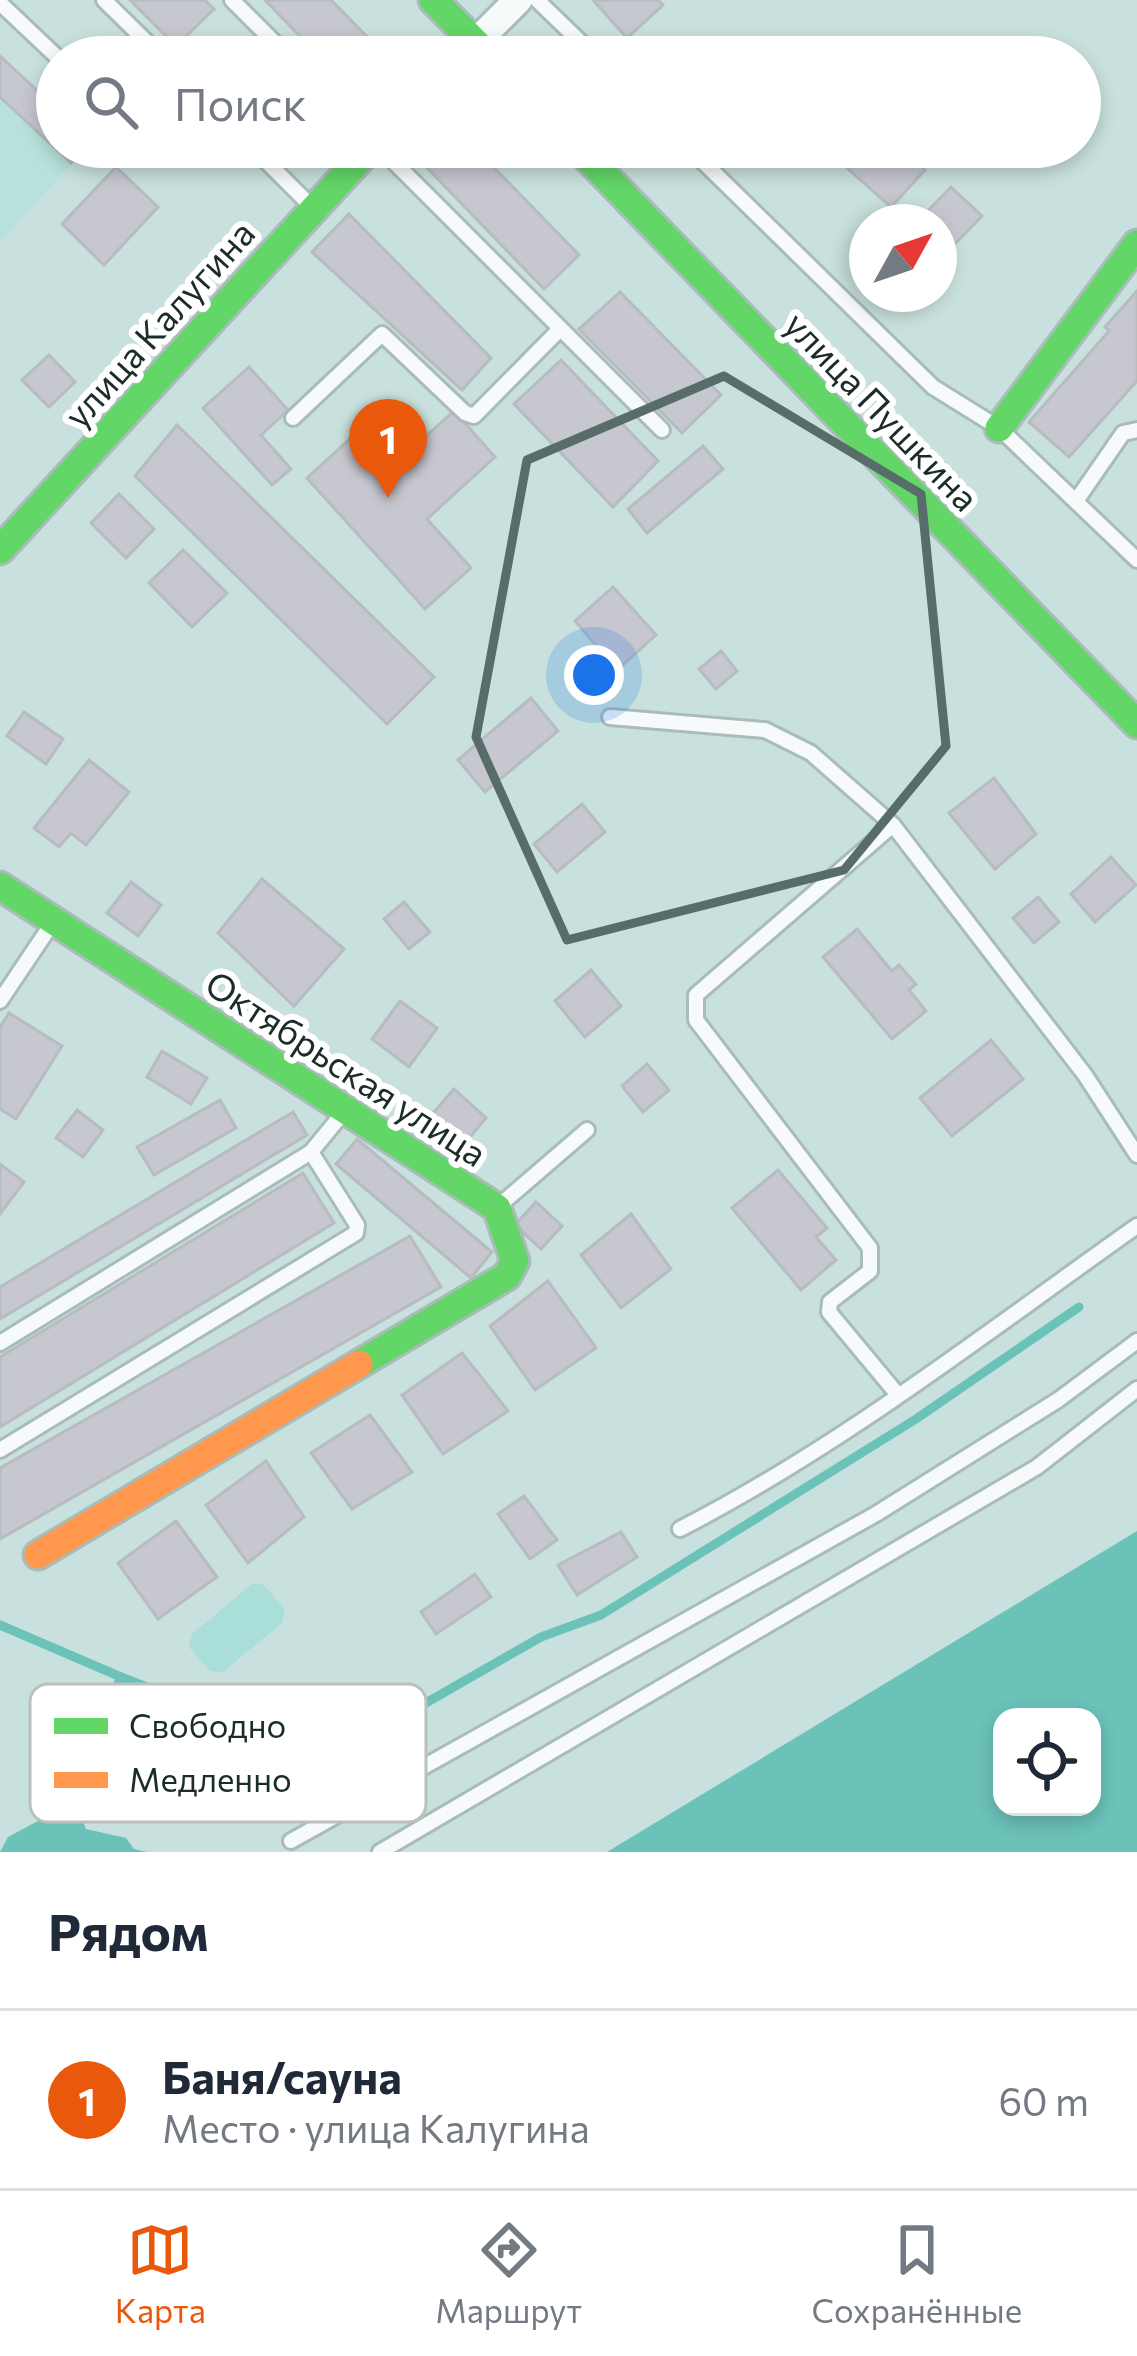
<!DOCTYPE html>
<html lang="ru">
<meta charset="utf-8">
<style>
:root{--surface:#fff;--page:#f6f6f7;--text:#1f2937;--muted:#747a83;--line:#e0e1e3;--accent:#ea580c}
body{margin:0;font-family:Commissioner,sans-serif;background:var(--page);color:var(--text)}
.controls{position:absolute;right:36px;bottom:36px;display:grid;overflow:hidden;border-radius:24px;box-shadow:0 6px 18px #0003}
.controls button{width:108px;height:108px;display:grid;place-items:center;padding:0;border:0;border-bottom:3px solid var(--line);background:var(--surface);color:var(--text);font:60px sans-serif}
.compass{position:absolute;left:849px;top:204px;width:108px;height:108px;border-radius:50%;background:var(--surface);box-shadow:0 6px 18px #0003;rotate:50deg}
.you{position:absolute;left:594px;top:675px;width:42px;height:42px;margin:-30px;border:9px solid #fff;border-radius:50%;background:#1a73e8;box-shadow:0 0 0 18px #1a73e833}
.badge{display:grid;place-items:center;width:78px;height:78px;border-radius:50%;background:var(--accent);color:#fff;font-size:39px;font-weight:700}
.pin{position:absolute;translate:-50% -99px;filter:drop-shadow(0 3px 6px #0008)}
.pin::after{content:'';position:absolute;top:63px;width:42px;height:36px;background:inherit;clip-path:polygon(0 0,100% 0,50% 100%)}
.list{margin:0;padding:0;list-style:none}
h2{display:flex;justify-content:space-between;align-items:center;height:156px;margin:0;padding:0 48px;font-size:51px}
h2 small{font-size:39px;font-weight:400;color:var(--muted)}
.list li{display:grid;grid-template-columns:78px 1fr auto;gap:36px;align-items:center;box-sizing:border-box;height:180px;padding:0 48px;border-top:3px solid var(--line)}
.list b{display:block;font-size:45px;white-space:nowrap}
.list p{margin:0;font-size:39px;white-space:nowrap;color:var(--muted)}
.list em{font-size:39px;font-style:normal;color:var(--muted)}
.icon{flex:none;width:66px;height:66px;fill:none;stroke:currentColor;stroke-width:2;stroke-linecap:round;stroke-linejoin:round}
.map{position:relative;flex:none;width:1137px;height:1852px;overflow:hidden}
.search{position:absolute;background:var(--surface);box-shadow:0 6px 18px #0003;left:36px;right:36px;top:36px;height:132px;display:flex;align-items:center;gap:30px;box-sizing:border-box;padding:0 42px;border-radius:66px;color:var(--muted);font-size:45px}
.sheet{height:336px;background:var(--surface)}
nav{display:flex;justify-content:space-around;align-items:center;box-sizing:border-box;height:168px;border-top:3px solid var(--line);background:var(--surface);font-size:33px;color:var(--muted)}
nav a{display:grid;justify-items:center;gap:6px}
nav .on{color:var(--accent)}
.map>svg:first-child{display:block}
.built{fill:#b8e1dc}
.green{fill:#aaded8}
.water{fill:#6bc2b9;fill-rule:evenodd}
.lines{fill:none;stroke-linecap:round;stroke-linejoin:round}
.stream{stroke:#6bc2b9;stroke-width:9}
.building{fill:#c7c7d0;stroke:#b6bcbf;stroke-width:3}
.lane-casing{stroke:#a9bcba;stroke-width:20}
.street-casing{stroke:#a9bcba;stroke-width:33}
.fast-casing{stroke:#a9bcba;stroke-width:33}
.slow-casing{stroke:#a9bcba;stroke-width:33}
.lane{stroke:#f7fafa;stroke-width:14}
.street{stroke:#f7fafa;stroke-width:27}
.fast{stroke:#63d668;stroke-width:27}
.slow{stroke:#ff974d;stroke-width:27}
.marked{fill:none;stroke:#586c69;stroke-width:9;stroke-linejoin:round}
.labels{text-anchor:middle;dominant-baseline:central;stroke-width:12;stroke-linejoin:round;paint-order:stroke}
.street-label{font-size:36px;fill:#1b2d2a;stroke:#fff}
.key{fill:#fff;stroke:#bbc0bf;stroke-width:3}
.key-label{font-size:33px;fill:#1b2d2a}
</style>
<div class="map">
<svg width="1137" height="1852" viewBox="0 0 1137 1852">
<rect width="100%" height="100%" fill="#c9e1de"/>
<!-- built -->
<polygon class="built" points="0,85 57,147 72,147 81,154 0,242"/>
<!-- green -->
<polygon class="green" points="252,1584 263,1584 285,1609 282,1623 223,1672 210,1671 189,1647 192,1634"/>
<!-- water -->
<g class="water">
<path d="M1137,1531V1852H607ZM1002,1717H1092V1807H1002Z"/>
<polygon points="62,1808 79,1812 86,1829 126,1838 134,1849 147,1852 0,1852 8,1837"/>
</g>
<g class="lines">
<!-- stream -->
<g class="stream">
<polyline points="0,1625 121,1677 62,1808"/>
<polyline points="121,1677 314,1752 337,1754"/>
<polyline points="377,1731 541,1637 601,1615 916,1419 1079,1307"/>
</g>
</g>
<!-- building -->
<g class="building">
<polygon points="130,0 205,0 214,9 176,46"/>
<polygon points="265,0 331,0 387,57 320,57"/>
<polygon points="593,0 658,0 663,5 627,38"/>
<polygon points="0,56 57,109 57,147 86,147 71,163 0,97"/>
<polygon points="407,147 474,147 579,255 544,289"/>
<polygon points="868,147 899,147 925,170 891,207 848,169"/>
<polygon points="116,167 158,207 104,265 62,224"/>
<polygon points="951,187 982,216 951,248 939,237 939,222 920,219"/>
<polygon points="349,214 491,358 462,390 312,252"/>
<polygon points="1137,291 1137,381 1069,457 1029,422 1109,331 1105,327"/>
<polygon points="620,292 721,395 682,433 579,329"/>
<polygon points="49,355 75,382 49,407 22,380"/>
<polygon points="561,360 658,461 613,507 514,404"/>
<polygon points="249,367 288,410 261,435 291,469 272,485 203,408"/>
<polygon points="454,411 495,457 427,519 471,568 425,609 307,478 352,437 385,474"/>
<polygon points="177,425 434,677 387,724 135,476"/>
<polygon points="703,446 723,469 647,533 628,509"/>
<polygon points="119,494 154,529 126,558 91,523"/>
<polygon points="183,550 227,593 192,627 149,583"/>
<polygon points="613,587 656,635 617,670 575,621"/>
<polygon points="721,651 737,671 716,689 699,669"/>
<polygon points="531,698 558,731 485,792 458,760"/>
<polygon points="24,712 63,739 46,764 7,736"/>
<polygon points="89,760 129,792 86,845 71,833 59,847 34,828"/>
<polygon points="994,778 1036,834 995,869 949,813"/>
<polygon points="582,804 605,832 557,872 534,844"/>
<polygon points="1111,857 1136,885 1095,922 1071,894"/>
<polygon points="262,879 344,949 294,1006 218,933"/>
<polygon points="131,882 161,905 138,936 107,913"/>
<polygon points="1038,897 1059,922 1034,943 1013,918"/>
<polygon points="404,902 430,932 409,949 384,919"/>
<polygon points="857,929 892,971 899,965 916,984 909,990 926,1011 892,1039 823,957"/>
<polygon points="591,970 621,1006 585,1037 555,1001"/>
<polygon points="400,1001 437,1028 409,1067 372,1039"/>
<polygon points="9,1013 62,1046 16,1119 0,1109 0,1027"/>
<polygon points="991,1040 1023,1079 952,1136 920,1098"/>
<polygon points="162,1051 207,1078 191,1104 147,1077"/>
<polygon points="647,1064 669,1090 643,1112 622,1086"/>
<polygon points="454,1089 486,1118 466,1142 433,1113"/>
<polygon points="220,1100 236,1128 154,1175 137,1147"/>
<polygon points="77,1110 103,1130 83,1157 56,1138"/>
<polygon points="293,1112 307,1135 0,1319 0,1287"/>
<polygon points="357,1139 492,1252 471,1278 336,1164"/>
<polygon points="0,1164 24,1182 0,1214"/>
<polygon points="778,1170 827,1228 816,1237 836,1260 801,1290 732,1208"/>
<polygon points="303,1173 334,1223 0,1427 0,1357"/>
<polygon points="536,1202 562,1226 541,1249 515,1225"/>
<polygon points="631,1214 671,1269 621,1308 581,1255"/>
<polygon points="410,1236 441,1287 0,1539 0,1468"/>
<polygon points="548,1281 596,1348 535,1390 490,1326"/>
<polygon points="462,1353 508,1411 443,1454 402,1395"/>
<polygon points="370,1415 412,1472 352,1509 311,1453"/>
<polygon points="266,1461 304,1517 248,1563 206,1505"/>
<polygon points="524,1496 557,1540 530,1559 498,1514"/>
<polygon points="176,1521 217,1577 158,1619 118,1563"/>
<polygon points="621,1532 637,1557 577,1595 558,1565"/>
<polygon points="475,1574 491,1597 436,1634 421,1612"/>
</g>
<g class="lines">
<!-- lane casing -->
<g class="lane-casing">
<g id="lane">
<polyline points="104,0 162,57"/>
<polyline points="232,0 289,57"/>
<polyline points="537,0 596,57"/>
<polyline points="0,3 57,57"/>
<polyline points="252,147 312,207"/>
<polyline points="379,147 662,430"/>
<polyline points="688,147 933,387 999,428 1137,560"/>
<polyline points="293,418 382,334 465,413 474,416 559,330"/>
<polyline points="1076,501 1123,433 1137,430"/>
<polyline points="610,717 765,730 811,753 893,825"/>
<polyline points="0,1001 51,925"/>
<polyline points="501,1204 587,1130"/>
<polyline points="0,1343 311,1152 343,1113"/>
<polyline points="898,1395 829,1312 830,1302 870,1271 870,1248 696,1020 696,995 893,825 1085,1075 1137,1155"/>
<polyline points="0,1450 356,1233 357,1225 311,1152"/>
<path d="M680,1529C842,1446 988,1331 1137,1226"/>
<polyline points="291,1841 876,1514 1058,1400 1137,1341"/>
<polyline points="380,1852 1037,1467 1137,1389"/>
</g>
</g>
<!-- street casing -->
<g class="street-casing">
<polyline id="street" points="476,42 518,0"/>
</g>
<!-- fast casing -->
<g class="fast-casing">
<g id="fast">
<polyline points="433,0 490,57"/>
<polyline points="577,147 1137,724"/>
<polyline points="999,428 1137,244"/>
<polyline points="0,550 371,147"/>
<polyline points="0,886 497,1208 515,1261 507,1276 359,1364"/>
</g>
</g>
<!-- slow casing -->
<g class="slow-casing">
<polyline id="slow" points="38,1555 359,1364"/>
</g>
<!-- lane -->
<use href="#lane" class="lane"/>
<!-- street -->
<use href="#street" class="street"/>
<!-- fast -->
<use href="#fast" class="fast"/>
<!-- slow -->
<use href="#slow" class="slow"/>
</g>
<!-- marked area -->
<path class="marked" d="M724,376L921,494L946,746L844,870L567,940L476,737L527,460Z"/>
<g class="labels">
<!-- street labels -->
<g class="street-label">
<text transform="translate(158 323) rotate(-48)">улица Калугина</text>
<text transform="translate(883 410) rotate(46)">улица Пушкина</text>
<text transform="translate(347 1067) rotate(33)">Октябрьская улица</text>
</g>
</g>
<!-- legend -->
<rect x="30" y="1684" width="396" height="138" rx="18" class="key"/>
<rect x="54" y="1718" width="54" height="16" fill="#63d668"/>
<rect x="54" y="1772" width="54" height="16" fill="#ff974d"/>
<g class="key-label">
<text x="129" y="1738">Свободно</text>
<text x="129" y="1792">Медленно</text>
</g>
</svg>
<div class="controls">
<button><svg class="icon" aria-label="locate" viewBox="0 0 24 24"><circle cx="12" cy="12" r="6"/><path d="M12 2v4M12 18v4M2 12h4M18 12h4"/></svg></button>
</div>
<svg class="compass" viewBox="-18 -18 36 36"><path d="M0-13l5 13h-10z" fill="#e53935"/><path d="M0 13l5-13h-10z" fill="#747a83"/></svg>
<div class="you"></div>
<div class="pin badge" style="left:388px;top:498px">1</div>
<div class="search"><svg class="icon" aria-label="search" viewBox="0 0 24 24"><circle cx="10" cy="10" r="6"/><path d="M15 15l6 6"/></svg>Поиск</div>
</div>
<section class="sheet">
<h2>Рядом<small></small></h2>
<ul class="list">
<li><span class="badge">1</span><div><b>Баня/сауна</b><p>Место · улица Калугина</p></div><em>60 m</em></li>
</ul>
</section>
<nav>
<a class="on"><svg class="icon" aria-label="map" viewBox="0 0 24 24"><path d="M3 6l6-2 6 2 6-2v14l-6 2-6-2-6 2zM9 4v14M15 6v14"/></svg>Карта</a>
<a><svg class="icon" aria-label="directions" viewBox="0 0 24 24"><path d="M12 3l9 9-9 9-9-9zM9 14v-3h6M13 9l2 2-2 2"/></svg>Маршрут</a>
<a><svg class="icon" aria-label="saved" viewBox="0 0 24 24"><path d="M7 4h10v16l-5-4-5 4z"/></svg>Сохранённые</a>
</nav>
